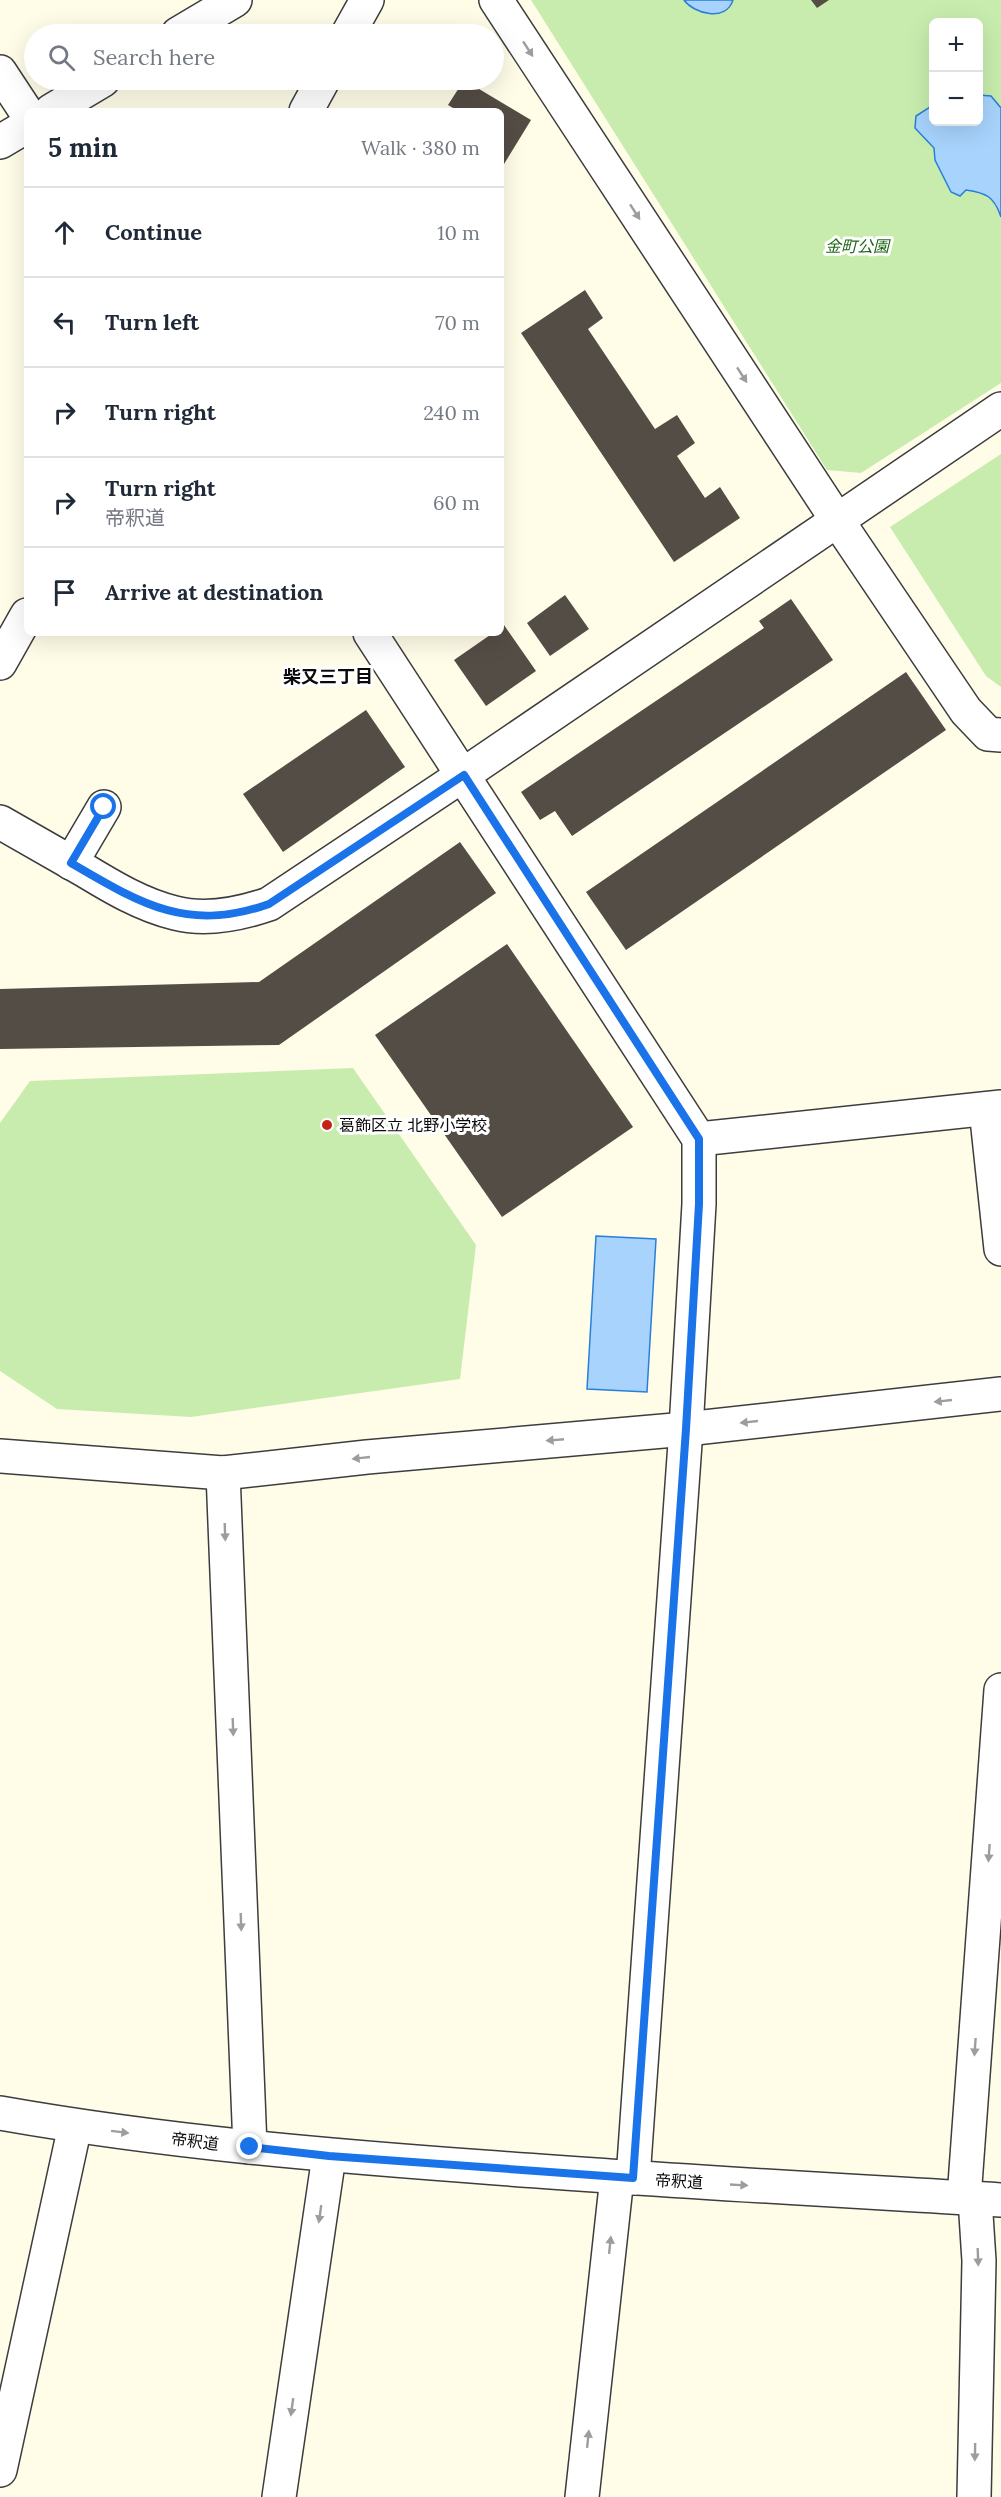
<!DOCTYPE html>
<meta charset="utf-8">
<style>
:root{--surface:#fff;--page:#f2f2f3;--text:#1f2937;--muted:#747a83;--line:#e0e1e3}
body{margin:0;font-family:Lora,"Noto Sans JP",serif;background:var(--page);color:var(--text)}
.controls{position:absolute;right:18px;top:18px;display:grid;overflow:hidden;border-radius:9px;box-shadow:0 6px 24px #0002}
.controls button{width:54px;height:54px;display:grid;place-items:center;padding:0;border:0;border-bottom:2px solid var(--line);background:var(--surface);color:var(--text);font:30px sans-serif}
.stop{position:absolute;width:18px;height:18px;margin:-14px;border:4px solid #1a73e8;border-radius:50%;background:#fff}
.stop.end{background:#1a73e8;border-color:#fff;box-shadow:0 2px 6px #0008}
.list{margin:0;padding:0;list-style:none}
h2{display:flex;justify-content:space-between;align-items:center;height:78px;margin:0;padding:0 24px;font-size:26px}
h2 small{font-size:20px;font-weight:400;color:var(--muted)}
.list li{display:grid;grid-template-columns:39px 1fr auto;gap:18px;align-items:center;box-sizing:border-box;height:90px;padding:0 24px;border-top:2px solid var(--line)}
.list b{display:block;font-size:22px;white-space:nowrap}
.list p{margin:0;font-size:20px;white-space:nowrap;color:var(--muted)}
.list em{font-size:20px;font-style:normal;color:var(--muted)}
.icon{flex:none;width:33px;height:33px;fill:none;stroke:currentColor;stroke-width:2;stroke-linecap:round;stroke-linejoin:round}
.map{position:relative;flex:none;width:1001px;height:2497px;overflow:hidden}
.search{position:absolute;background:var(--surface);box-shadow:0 6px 24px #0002;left:24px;top:24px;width:480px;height:66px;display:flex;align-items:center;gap:15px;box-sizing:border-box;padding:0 21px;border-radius:33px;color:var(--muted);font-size:22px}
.panel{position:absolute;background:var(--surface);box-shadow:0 6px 24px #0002;left:24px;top:108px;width:480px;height:528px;border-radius:9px}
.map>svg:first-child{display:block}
.green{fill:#c8ecae;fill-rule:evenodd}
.water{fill:#a7d3fc;stroke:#287fd9;stroke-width:1.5}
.building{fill:#544d46}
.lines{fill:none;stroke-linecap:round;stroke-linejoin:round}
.minor-casing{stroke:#3d3d3d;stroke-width:36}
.minor{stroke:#fff;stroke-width:33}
.oneway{fill:#9d9d9d}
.route{stroke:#1a73e8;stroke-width:8}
.poi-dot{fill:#c52217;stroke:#fff;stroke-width:2}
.labels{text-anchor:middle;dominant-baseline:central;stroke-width:6;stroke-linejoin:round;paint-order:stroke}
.park-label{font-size:16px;font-style:italic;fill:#1e6616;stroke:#fff}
.poi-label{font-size:16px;fill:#0a0a0a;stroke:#fff;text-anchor:start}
.street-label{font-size:16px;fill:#0a0a0a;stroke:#fff}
.neighbourhood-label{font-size:18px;font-weight:bold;fill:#0a0a0a;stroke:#fff}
</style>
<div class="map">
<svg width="1001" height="2497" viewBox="0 0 1001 2497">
<rect width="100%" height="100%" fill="#fffde8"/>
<!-- green -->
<g class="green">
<path d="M531,0H1001V383L861,473L827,470ZM934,22H978V122H934Z"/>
<polygon points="1001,454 1001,687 986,676 890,527"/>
<polygon points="353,1068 476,1245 460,1379 191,1417 57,1409 0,1371 0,1123 30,1081"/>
</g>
<!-- water -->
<g class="water">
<path d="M684,0H733C726,22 694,14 684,0Z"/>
<path d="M979,95L991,96L1001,108V217C994,196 986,193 966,190L960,196L951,192L935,160L934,148L915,128L916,116L933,105L934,122H978Z"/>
<polygon points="596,1236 656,1239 647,1392 587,1389"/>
</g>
<!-- building -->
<g class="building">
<polygon points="811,0 829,0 817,8"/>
<polygon points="464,80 531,120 501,169 501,111 458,111 448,105"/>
<polygon points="585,290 603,318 588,329 655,429 677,415 695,443 677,456 705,498 720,487 740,518 674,562 521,333"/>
<polygon points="565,595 589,629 550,656 527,623"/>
<polygon points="791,599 833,660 572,836 555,811 540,820 521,792 764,628 759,621"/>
<polygon points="504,625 536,671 486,706 454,660 493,633 501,633 501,627"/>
<polygon points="906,672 946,730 626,950 586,892"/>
<polygon points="366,710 405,767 283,852 243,794"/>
<polygon points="460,842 496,893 279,1045 0,1049 0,989 259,982"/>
<polygon points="507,944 633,1127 502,1217 375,1035"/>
</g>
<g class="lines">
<!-- minor casing -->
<g class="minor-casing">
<g id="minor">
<polyline points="496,0 837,520 966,711 988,734 1001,735"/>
<polyline points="178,34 235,0"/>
<polyline points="348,34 367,0"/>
<polyline points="0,72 27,113"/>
<polyline points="51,111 103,80"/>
<polyline points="306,111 323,80"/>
<polyline points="0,142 27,126"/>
<polyline points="370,633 699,1139 699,1204 686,1429 633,2178"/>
<polyline points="0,663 27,615"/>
<path d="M0,822C28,838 56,854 84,870C112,887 142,905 175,913C206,921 240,914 269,904L463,775L1001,409"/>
<polyline points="71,863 104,807"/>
<polyline points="986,1109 1001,1249"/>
<polyline points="699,1139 1001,1107"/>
<polyline points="0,1456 223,1473 367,1457 686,1429 1001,1394"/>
<polyline points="223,1473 250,2147"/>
<path d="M0,2113C164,2142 331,2156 497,2168C665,2181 833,2190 1001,2200"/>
<polyline points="964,2198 1001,1690"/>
<polyline points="0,2470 75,2126"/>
<polyline points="279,2497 329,2156"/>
<polyline points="582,2497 617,2177"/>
<polyline points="974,2497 979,2261 975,2199"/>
</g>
</g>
<!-- minor -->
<use href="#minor" class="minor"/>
</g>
<!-- one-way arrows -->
<defs><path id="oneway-solid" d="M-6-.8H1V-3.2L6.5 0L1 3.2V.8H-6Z" transform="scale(1.5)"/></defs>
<g class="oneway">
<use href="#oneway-solid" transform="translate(528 49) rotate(57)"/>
<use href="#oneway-solid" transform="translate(635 212) rotate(57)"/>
<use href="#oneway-solid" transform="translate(742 375) rotate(57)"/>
<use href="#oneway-solid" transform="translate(943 1401) rotate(174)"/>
<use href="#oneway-solid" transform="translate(749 1422) rotate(174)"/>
<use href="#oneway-solid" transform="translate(555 1440) rotate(175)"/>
<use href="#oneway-solid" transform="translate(361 1458) rotate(174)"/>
<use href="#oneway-solid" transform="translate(225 1532) rotate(88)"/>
<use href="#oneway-solid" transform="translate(233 1727) rotate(88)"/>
<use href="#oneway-solid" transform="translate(989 1853) rotate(94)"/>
<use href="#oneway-solid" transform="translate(241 1922) rotate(88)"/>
<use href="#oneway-solid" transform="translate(975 2047) rotate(94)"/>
<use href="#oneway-solid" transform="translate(120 2132) rotate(7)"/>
<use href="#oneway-solid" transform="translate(739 2185) rotate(3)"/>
<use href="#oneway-solid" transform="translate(320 2214) rotate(98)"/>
<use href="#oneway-solid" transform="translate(610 2245) rotate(-84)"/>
<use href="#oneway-solid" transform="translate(978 2257) rotate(88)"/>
<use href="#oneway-solid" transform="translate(292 2407) rotate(98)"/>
<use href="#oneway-solid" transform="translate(588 2439) rotate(-84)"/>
<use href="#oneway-solid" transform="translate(975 2452) rotate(91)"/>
</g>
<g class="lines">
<!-- route -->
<path class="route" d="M104,807L71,863C141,904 188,933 269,904L464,775L699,1139V1204L686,1429L633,2178L329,2156L250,2147"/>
</g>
<!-- markers -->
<circle class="poi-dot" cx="327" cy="1125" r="6"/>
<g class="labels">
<!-- park labels -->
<g class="park-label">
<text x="857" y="246">金町公園</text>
</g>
<!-- poi labels -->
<g class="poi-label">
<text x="339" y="1125">葛飾区立 北野小学校</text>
</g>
<!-- street labels -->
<g class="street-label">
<text transform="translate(195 2141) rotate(7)">帝釈道</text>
<text transform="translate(679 2181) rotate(3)">帝釈道</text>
</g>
<!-- neighbourhood labels -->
<g class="neighbourhood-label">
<text x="328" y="676">柴又三丁目</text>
</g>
</g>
</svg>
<div class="controls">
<button>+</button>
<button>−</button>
</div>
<div class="stop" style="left:104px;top:807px"></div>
<div class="stop end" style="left:250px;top:2147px"></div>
<div class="search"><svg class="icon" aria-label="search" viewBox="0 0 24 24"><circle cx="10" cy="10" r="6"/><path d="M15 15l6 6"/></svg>Search here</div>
<section class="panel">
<h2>5 min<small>Walk · 380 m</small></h2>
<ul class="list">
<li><svg class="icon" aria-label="ahead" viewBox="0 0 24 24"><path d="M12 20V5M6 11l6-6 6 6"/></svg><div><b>Continue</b></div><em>10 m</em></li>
<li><svg class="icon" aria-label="left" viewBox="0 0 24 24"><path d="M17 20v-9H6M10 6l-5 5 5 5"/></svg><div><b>Turn left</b></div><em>70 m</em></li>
<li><svg class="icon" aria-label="right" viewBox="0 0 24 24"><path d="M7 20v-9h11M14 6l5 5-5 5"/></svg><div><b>Turn right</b></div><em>240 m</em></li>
<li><svg class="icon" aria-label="right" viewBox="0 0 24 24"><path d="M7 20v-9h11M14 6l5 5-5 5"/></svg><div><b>Turn right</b><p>帝釈道</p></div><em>60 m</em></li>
<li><svg class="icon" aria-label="arrive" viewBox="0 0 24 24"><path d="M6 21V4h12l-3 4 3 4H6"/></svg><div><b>Arrive at destination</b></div></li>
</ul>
</section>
</div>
